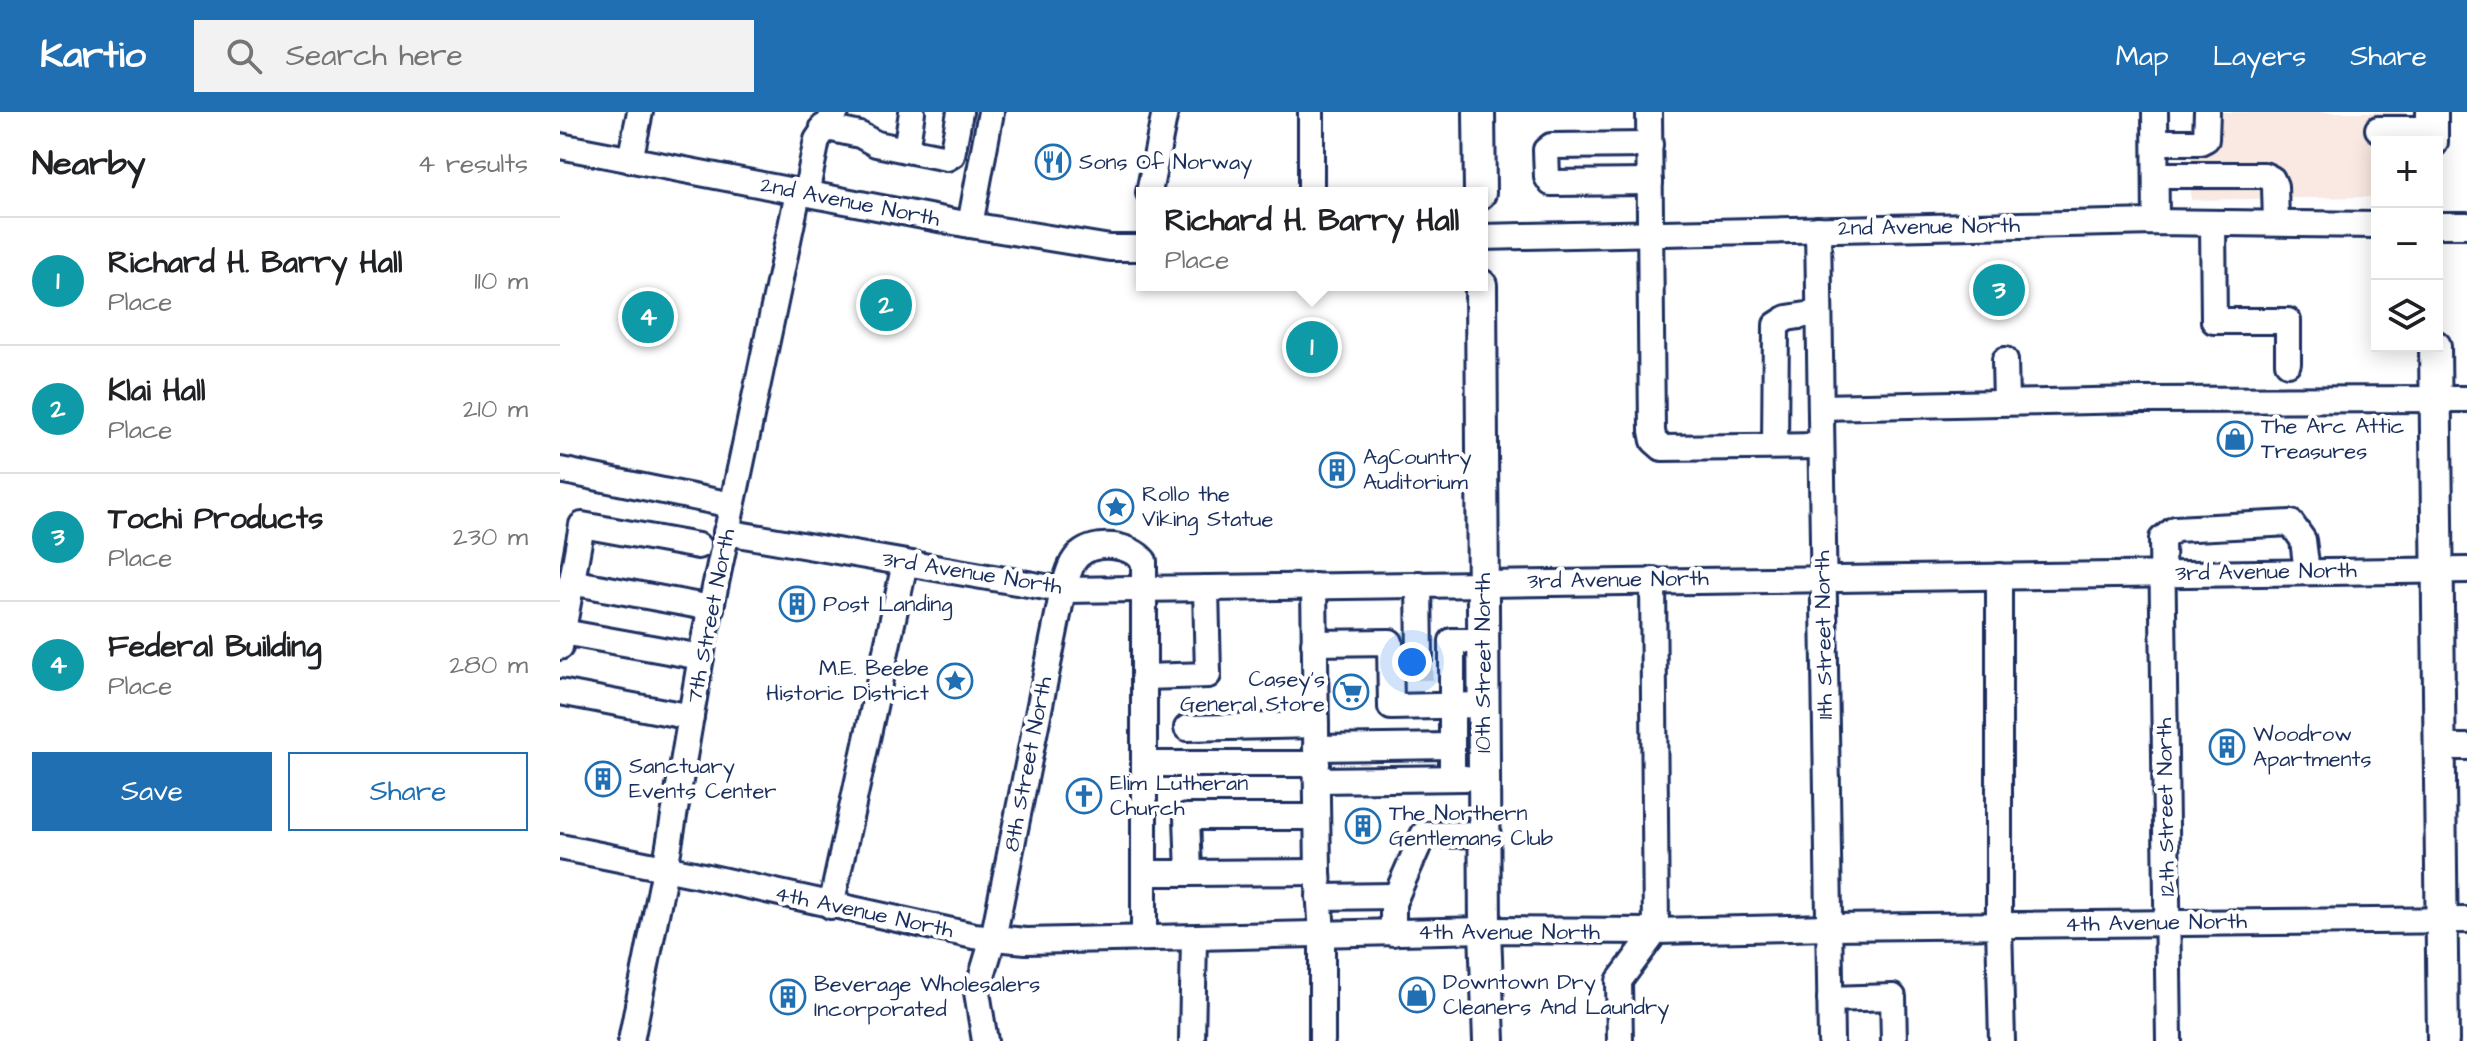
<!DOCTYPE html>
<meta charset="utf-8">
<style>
:root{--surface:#fff;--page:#f2f2f2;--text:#202124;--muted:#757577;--line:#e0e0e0;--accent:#1f6fb2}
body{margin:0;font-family:"Architects Daughter",sans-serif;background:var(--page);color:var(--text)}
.controls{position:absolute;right:24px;top:24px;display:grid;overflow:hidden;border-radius:0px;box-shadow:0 4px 20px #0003}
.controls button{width:72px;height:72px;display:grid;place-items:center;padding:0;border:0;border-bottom:2px solid var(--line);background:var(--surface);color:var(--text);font:40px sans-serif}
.you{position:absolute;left:852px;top:550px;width:28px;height:28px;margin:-20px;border:6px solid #fff;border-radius:50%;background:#1a73e8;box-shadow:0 0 0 12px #1a73e833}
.badge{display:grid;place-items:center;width:52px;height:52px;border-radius:50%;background:var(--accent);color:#fff;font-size:26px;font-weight:700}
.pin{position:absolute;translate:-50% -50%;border:4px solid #fff;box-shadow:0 2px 8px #0006}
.popup{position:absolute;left:576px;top:75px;width:352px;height:104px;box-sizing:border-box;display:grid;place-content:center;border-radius:0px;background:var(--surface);filter:drop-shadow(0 2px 6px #0005);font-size:26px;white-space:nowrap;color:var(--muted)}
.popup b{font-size:30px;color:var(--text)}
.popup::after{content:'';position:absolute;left:50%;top:100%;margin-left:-16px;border:16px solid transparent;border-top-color:var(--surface)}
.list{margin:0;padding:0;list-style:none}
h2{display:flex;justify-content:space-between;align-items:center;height:104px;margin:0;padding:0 32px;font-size:34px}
h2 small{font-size:26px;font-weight:400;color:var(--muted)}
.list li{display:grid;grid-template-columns:52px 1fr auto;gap:24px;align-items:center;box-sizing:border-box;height:128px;padding:0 32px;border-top:2px solid var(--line)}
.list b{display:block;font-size:30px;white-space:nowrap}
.list p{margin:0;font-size:26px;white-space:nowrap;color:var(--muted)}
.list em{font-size:26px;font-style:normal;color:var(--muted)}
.actions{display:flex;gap:16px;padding:24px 32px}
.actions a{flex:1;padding:18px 0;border:2px solid var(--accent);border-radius:0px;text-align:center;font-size:28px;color:var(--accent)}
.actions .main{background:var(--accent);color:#fff}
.icon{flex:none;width:44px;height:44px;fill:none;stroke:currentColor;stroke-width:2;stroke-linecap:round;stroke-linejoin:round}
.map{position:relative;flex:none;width:1907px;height:929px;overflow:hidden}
header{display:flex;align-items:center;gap:48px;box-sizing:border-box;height:112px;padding:0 40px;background:var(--accent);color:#fff}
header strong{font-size:38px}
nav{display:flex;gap:44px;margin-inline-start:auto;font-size:28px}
.search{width:560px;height:72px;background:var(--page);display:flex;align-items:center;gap:20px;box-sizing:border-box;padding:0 28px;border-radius:0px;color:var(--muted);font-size:30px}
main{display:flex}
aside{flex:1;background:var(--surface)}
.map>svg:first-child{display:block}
.built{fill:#f9e9e2}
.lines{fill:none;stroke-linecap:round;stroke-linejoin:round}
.minor-tunnel{stroke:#d1d5df;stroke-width:24;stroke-dasharray:24 12;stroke-linecap:butt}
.minor-casing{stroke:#1b2f5e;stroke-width:30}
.major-casing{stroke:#1b2f5e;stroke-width:36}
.minor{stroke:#fff;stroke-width:24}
.major{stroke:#fff;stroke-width:30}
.labels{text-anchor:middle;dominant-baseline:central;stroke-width:8;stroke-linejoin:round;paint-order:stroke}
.poi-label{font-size:22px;fill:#1b2f5e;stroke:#fff;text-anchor:start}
.street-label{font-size:22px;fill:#1b2f5e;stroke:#fff}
</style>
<header>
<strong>Kartio</strong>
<div class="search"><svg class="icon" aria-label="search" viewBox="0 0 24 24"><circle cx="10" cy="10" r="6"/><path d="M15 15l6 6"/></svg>Search here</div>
<nav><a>Map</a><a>Layers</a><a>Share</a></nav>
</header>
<main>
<aside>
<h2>Nearby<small>4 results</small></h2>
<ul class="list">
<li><span class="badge" style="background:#0f9aa8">1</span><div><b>Richard H. Barry Hall</b><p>Place</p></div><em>110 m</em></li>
<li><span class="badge" style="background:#0f9aa8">2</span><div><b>Klai Hall</b><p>Place</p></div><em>210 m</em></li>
<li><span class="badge" style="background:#0f9aa8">3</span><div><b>Tochi Products</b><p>Place</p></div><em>230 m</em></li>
<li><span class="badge" style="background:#0f9aa8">4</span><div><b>Federal Building</b><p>Place</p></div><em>280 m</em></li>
</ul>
<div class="actions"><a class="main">Save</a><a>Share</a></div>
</aside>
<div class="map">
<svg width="1907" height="929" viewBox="0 0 1907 929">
<rect width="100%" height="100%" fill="#fff"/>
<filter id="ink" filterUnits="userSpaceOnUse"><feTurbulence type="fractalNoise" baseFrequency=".0125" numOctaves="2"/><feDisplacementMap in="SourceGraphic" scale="16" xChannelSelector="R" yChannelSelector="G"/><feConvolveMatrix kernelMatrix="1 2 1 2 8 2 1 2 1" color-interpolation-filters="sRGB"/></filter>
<g filter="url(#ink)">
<!-- built -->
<polygon class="built" points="1631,0 1844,0 1844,30 1817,30 1817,85 1631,88"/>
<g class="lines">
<!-- minor-tunnel -->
<polyline class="minor-tunnel" points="860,544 861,578"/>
<!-- minor casing -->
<g class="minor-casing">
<g id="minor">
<polyline points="751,0 751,81"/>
<polyline points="1089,0 1092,319 1094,329 1102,336 1261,334"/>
<polyline points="1595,0 1596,110"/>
<polyline points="263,15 300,23 316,32 387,46 392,43 400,0"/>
<polyline points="1818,17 1872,17"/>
<polyline points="1596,30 1640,30 1646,27 1647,0"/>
<polyline points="1090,33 991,34 986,38 987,65 991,71 1090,70"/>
<polyline points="0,34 410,113 550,136 582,136"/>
<polyline points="346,38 352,0"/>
<polyline points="70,48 80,0"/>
<polyline points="1596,63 1704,63 1712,67 1715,74 1716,111"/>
<polyline points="589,81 605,0"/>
<polyline points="246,82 257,28 276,0"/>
<polyline points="1653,111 1654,209 1728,209 1728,251"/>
<polyline points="410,113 431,0"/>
<polyline points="1877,113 1907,113"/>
<polyline points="1258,117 1271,929"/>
<polyline points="922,125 1596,110 1817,113"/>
<polyline points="1445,248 1446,290"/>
<polyline points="1261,295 1578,288 1907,287"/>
<polyline points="1215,334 1216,213 1227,206 1259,201"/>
<polyline points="0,358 172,393"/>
<polyline points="166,420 503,478 1907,458"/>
<polyline points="1439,464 1439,813 1442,929"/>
<polyline points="11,470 151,496"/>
<polyline points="859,472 860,544"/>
<polyline points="754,474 758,760 762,823 762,929"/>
<polyline points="3,520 141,545"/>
<polyline points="754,531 830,530 831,595 923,593"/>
<polyline points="0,535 22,413 138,434"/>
<polyline points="585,565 648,563 646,476"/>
<polyline points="0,580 131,605"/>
<polyline points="627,616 756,613"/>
<polyline points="1880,635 1907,635"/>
<polyline points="756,636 892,634"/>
<polyline points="585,652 757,652"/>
<polyline points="892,666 892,529 923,529"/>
<polyline points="757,668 905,666"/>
<polyline points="0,735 134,762 414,824 466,829 925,818 1096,819 1269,815 1907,808"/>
<polyline points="585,761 629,761 627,705 757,705"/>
<polyline points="629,761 758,760"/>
<polyline points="759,785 836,784"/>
<polyline points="271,794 345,451"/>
<polyline points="833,821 833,791 863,723 924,722"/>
<polyline points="1270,887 1333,885 1334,929"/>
<polyline points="71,929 105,757 143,533 238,81"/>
<path d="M425,929L417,880L433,827L503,478C507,467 510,450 519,443C536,428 570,432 584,449V826"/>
<polyline points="632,929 634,827"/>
<polyline points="1060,929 1059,869 1096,819 1093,468"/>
<polyline points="1609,929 1602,427 1615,417 1731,411 1743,428 1747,460"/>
</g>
</g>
<!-- major casing -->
<g class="major-casing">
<g id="major">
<polyline points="919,0 920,81"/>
<polyline points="1872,0 1872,30"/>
<polyline points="921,173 925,818 929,929"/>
<polyline points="1875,234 1883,929"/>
</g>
</g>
<!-- minor -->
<use href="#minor" class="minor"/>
<!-- major -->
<use href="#major" class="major"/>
</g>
</g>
<!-- icons -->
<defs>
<g id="restaurant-ring" transform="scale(1.8)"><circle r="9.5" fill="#fff" stroke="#1f6fb2" stroke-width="1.5"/><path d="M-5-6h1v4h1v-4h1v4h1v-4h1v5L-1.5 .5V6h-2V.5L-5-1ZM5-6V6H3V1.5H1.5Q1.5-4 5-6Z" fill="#1f6fb2"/></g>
<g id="shop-ring" transform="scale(1.8)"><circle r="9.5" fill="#fff" stroke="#1f6fb2" stroke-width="1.5"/><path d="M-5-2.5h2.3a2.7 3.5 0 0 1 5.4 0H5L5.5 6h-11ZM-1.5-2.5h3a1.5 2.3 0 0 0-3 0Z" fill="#1f6fb2"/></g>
<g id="building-ring" transform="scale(1.8)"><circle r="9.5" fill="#fff" stroke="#1f6fb2" stroke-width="1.5"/><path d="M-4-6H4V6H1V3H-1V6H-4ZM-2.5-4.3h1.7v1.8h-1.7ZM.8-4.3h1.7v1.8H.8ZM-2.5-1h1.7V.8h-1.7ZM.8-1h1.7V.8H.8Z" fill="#1f6fb2"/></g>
<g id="sight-ring" transform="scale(1.8)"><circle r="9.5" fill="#fff" stroke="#1f6fb2" stroke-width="1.5"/><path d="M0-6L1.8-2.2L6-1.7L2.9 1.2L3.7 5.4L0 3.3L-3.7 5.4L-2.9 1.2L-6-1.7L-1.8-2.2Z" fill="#1f6fb2"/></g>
<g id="supermarket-ring" transform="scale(1.8)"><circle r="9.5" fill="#fff" stroke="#1f6fb2" stroke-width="1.5"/><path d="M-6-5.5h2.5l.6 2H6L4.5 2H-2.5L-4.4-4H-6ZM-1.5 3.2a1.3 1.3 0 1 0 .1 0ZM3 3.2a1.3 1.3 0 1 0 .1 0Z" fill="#1f6fb2"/></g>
<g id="church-ring" transform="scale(1.8)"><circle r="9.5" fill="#fff" stroke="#1f6fb2" stroke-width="1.5"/><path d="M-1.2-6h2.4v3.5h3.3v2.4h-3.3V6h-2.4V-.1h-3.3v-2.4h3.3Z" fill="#1f6fb2"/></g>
</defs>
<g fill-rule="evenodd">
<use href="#restaurant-ring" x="493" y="50"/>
<use href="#shop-ring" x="1675" y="327"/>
<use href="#building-ring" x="777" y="358"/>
<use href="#sight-ring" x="556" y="395"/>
<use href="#building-ring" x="237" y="492"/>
<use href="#sight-ring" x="395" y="569"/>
<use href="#supermarket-ring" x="791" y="580"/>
<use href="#building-ring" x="1667" y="635"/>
<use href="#building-ring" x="43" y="667"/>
<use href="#church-ring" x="524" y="684"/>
<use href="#building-ring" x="803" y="714"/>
<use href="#shop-ring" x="857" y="883"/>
<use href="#building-ring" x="228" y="885"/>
</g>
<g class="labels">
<!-- poi labels -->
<g class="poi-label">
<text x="519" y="50">Sons Of Norway</text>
<text x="1701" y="314">The Arc Attic<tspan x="1701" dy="25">Treasures</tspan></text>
<text x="803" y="345">AgCountry<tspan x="803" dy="25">Auditorium</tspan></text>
<text x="582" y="382">Rollo the<tspan x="582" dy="25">Viking Statue</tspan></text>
<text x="263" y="492">Post Landing</text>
<text x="369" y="556" text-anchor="end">M.E. Beebe<tspan x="369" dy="25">Historic District</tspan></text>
<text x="765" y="567" text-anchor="end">Casey's<tspan x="765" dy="25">General Store</tspan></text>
<text x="1693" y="622">Woodrow<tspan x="1693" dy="25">Apartments</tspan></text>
<text x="69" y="654">Sanctuary<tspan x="69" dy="25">Events Center</tspan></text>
<text x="550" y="671">Elim Lutheran<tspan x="550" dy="25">Church</tspan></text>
<text x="829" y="701">The Northern<tspan x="829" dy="25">Gentlemans Club</tspan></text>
<text x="883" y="870">Downtown Dry<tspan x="883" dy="25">Cleaners And Laundry</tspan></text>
<text x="254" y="872">Beverage Wholesalers<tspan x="254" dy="25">Incorporated</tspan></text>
</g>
<!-- street labels -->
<g class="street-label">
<text transform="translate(290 90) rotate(11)">2nd Avenue North</text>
<text transform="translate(1369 115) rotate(-1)">2nd Avenue North</text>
<text transform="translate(1706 460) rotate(-1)">3rd Avenue North</text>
<text transform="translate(412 461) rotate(9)">3rd Avenue North</text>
<text transform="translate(1058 468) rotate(-1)">3rd Avenue North</text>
<text transform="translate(151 504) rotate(-79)">7th Street North</text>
<text transform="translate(1264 523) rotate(-91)">11th Street North</text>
<text transform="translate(923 551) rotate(-90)">10th Street North</text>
<text transform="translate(468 652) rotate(-79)">8th Street North</text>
<text transform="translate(1606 695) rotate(-91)">12th Street North</text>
<text transform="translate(304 800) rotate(12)">4th Avenue North</text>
<text transform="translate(1596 811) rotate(-1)">4th Avenue North</text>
<text x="949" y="820">4th Avenue North</text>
</g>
</g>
</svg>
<div class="controls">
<button>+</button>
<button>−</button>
<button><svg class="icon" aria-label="layers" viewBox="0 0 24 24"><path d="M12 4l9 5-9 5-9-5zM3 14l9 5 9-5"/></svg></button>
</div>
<div class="you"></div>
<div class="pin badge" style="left:752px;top:235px;background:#0f9aa8">1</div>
<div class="popup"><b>Richard H. Barry Hall</b>Place</div>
<div class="pin badge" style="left:326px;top:193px;background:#0f9aa8">2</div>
<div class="pin badge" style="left:1439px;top:178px;background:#0f9aa8">3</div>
<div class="pin badge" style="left:88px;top:205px;background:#0f9aa8">4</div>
</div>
</main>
